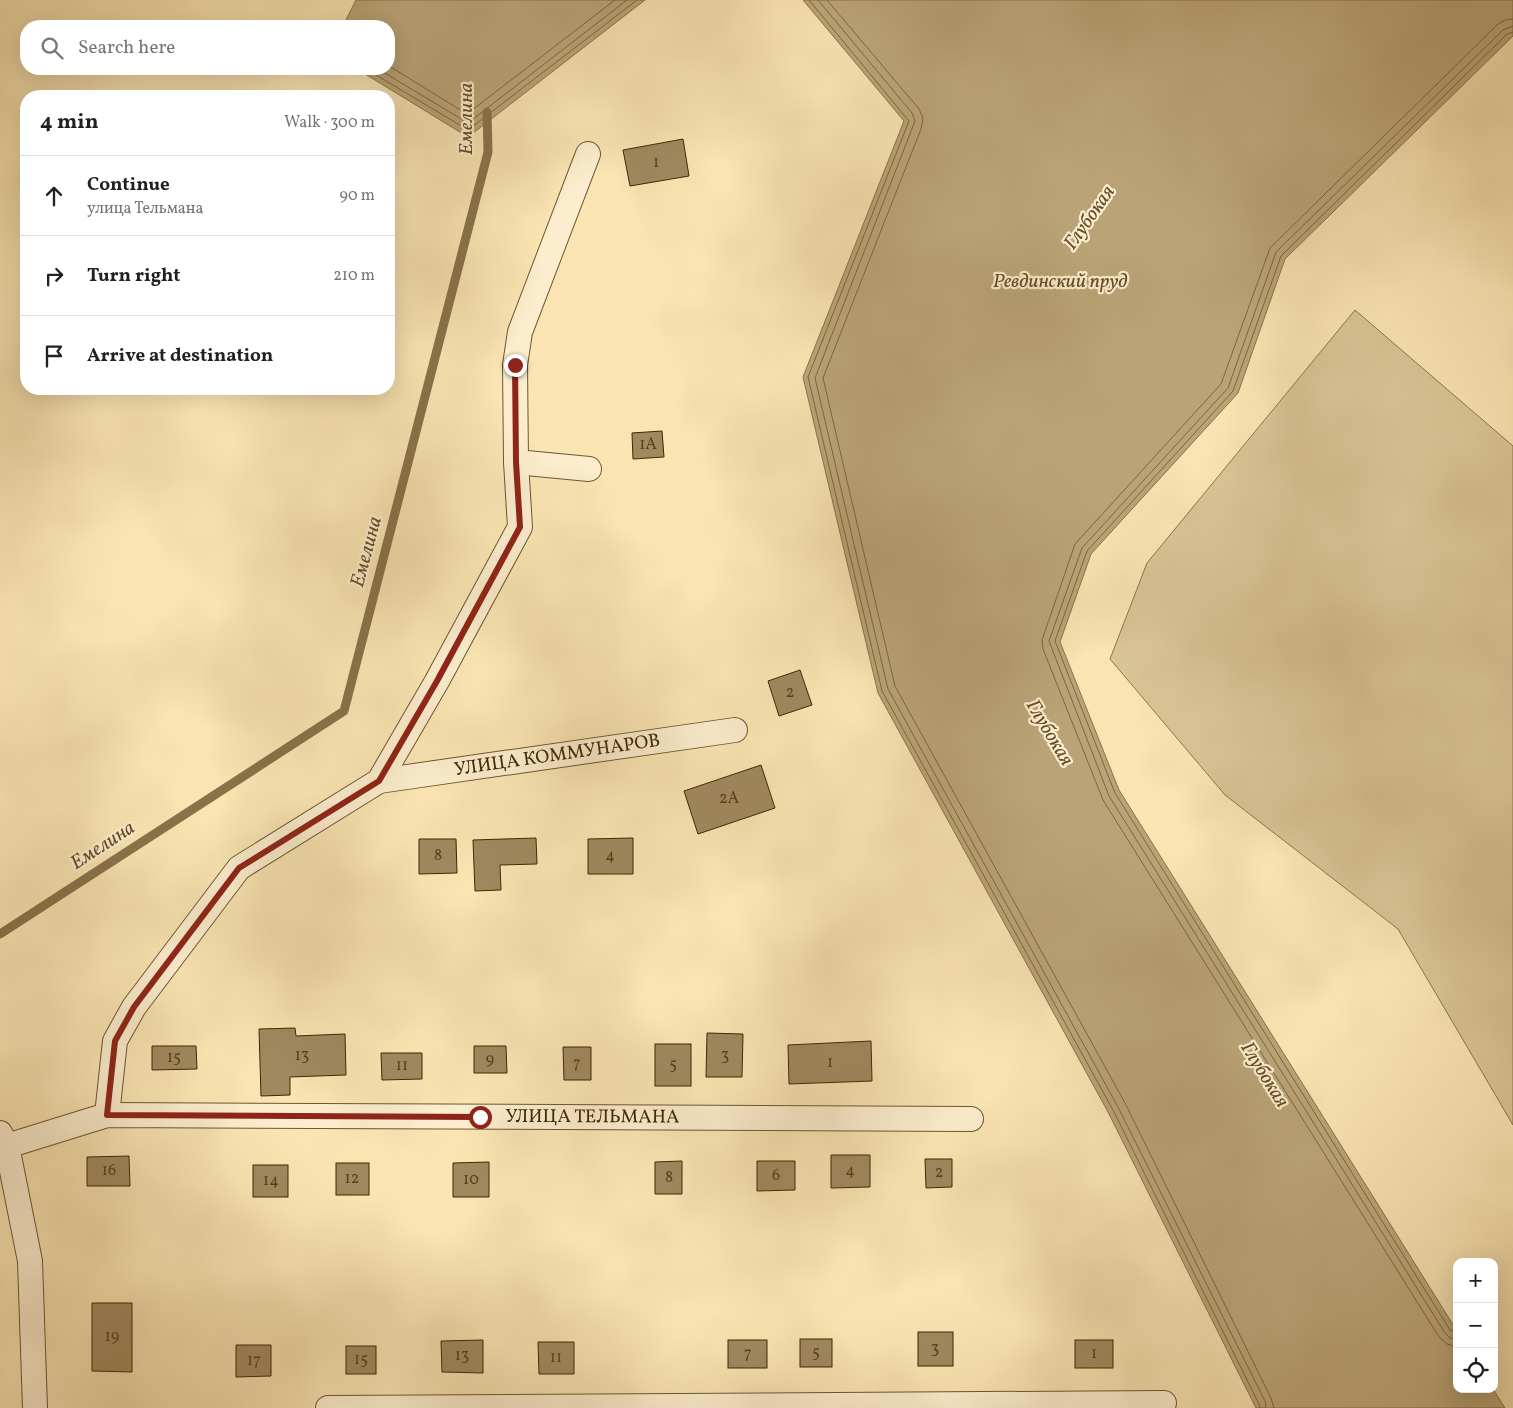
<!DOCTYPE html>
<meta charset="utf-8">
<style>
:root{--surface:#fff;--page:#f6f6f6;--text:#202124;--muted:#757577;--line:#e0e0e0}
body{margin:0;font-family:Vollkorn,serif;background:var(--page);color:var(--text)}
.controls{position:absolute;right:15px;bottom:15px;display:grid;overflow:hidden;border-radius:10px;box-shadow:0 5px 20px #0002}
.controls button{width:45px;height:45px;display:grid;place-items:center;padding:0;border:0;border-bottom:1px solid var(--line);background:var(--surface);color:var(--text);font:25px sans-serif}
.stop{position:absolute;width:15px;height:15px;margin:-11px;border:4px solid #8f2418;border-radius:50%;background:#fff}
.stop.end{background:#8f2418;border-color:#fff;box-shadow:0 1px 5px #0008}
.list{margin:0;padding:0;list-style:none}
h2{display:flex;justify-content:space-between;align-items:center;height:65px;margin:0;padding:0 20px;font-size:21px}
h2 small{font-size:16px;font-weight:400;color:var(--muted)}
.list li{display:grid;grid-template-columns:32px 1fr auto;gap:15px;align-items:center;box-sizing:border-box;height:80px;padding:0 20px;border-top:1px solid var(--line)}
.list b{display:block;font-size:19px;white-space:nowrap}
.list p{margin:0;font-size:16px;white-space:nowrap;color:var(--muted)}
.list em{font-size:16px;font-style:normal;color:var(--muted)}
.icon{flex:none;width:28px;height:28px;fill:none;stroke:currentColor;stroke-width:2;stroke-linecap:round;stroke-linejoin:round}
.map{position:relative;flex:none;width:1513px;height:1408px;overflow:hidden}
.search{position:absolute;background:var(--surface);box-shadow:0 5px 20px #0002;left:20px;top:20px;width:375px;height:55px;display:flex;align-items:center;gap:12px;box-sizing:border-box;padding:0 18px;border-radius:20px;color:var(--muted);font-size:19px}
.panel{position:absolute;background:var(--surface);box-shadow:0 5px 20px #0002;left:20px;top:90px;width:375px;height:305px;border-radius:20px}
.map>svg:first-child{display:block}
.green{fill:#d9c495;stroke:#8c764d}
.water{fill:#baa477;stroke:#897249}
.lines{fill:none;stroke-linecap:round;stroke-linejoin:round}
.shore{stroke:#7c663e;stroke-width:1}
.stream{stroke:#897249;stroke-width:9}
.building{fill:#a0895f;stroke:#3f2705}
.minor-casing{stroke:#6e5630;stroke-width:26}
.minor{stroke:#fbedcd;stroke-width:24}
.route{stroke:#8f2418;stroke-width:6}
.labels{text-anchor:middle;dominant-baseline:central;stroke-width:4.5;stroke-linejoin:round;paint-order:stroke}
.number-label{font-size:16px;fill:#57401c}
.street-label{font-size:19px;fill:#3f2705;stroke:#fbedcd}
.water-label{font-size:20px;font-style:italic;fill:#644c27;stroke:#fbedcd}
</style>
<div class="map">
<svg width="1513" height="1408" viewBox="0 0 1513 1408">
<rect width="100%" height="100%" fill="#f9e4b2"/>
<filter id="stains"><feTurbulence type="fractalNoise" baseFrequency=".004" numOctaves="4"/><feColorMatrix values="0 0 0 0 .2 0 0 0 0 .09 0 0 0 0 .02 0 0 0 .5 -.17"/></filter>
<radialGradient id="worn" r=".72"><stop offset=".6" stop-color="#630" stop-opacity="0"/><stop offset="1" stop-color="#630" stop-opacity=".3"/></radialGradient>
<!-- green -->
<polygon class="green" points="1355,310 1513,446 1513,1125 1398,929 1225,795 1110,659 1147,563"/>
<!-- water -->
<g class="water">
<polygon points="356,0 645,0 468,137 357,69 389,69 389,26 343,26"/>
<polygon points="803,0 1513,0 1513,36 1285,259 1238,393 1091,554 1060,642 1119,790 1457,1331 1457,1389 1493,1389 1505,1408 1256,1408 1108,1112 878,693 803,377 904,121"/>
</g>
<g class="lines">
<!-- shore -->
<g class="shore">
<polyline points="809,0 909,121 808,377 882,691 1113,1110 1259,1404 1260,1408"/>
<polyline points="818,0 912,113 915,121 815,378 888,689 1118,1107 1265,1401 1266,1408"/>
<polyline points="827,0 919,109 923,118 921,129 823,378 895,686 1125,1103 1271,1398 1274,1408"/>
<polyline points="389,66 467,114 615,0"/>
<polyline points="366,69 468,130 637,0"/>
<polyline points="378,69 468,123 627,0"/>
<polyline points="1457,1333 1450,1330 1115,793 1055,641 1087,551 1233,391 1281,256 1507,34 1513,32"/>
<polyline points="1457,1339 1450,1338 1445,1333 1109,796 1049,641 1082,548 1228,388 1276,252 1503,30 1513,26"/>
<polyline points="1457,1347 1447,1344 1439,1337 1103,800 1043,649 1042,640 1075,544 1221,384 1270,248 1498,24 1505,20 1513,19"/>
</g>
<!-- stream -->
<polyline class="stream" points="0,934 344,711 488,152 487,112"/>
</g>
<!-- building -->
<g class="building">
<polygon points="683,139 689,176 630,186 623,150"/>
<polygon points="662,431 664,457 633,459 632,433"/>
<polygon points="800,670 812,705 779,716 768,681"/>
<polygon points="761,765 775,808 698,834 684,791"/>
<polygon points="536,838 537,864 500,865 501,890 475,891 473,840"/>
<polygon points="633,838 633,874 588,874 588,839"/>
<polygon points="419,839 456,839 457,873 419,874"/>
<polygon points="295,1028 296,1036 345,1034 346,1075 290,1077 290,1095 261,1096 259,1029"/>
<polygon points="707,1033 743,1034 742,1077 706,1077"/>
<polygon points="871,1041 872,1081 789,1084 788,1045"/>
<rect x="655" y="1044" width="36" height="42"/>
<polygon points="152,1046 196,1046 197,1069 152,1070"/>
<polygon points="474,1046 506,1046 507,1073 474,1073"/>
<polygon points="563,1047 591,1047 591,1080 564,1080"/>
<polygon points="381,1053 422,1053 422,1079 382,1080"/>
<polygon points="831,1155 870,1155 870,1187 831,1188"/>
<polygon points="129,1156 130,1186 87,1186 87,1157"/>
<polygon points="925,1159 952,1159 952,1187 926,1188"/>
<polygon points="682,1161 682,1194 655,1194 655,1162"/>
<polygon points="757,1161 795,1161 795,1190 757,1191"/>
<polygon points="489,1162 489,1197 453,1197 453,1163"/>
<rect x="336" y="1163" width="33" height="32"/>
<rect x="253" y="1165" width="35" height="32"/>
<polygon points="92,1303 132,1303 132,1372 92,1371"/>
<rect x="918" y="1332" width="35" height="34"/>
<rect x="800" y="1339" width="32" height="28"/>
<polygon points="483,1340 483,1373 442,1372 441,1341"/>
<rect x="728" y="1340" width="39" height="28"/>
<rect x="1075" y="1340" width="38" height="28"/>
<polygon points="538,1342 574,1342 574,1374 539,1374"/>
<polygon points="236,1345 271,1345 271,1376 236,1377"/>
<rect x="346" y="1346" width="30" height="28"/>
</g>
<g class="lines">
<!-- minor casing -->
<g class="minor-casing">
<g id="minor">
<polyline points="516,462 589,469"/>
<path id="s1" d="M379,781L735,730"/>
<polyline points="107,1115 115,1041 134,1007 239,868 379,781 437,681 520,527 516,462 515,365 520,332 588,154"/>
<polyline points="0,1133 7,1146 30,1261 35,1408"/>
<path id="s2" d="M7,1146L107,1115L971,1119"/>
<polyline points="328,1408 1164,1403"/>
</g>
</g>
<!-- minor -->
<use href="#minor" class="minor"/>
</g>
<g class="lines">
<!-- route -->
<polyline class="route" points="480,1117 107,1115 115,1041 134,1007 239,868 379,781 437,681 520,527 516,462 515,365"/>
</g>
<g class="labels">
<!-- number labels -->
<g class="number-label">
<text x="656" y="163">1</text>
<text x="648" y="445">1А</text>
<text x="790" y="693">2</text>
<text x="729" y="799">2А</text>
<text x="438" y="856">8</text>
<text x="610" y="856">4</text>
<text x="302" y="1056">13</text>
<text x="725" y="1056">3</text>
<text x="174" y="1058">15</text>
<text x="490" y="1060">9</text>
<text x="830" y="1063">1</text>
<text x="577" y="1064">7</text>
<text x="673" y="1065">5</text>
<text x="402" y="1066">11</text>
<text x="109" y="1171">16</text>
<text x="850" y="1171">4</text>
<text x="939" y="1173">2</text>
<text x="776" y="1176">6</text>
<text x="669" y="1178">8</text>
<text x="352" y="1179">12</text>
<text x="471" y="1180">10</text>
<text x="271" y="1181">14</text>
<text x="112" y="1337">19</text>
<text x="935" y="1349">3</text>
<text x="816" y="1353">5</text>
<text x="748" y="1354">7</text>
<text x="1094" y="1354">1</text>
<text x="462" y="1356">13</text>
<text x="556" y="1358">11</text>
<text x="361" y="1360">15</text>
<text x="254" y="1361">17</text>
</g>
<!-- street labels -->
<g class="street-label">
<text stroke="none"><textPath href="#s1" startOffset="180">УЛИЦА КОММУНАРОВ</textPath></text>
<text stroke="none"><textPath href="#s2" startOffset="590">УЛИЦА ТЕЛЬМАНА</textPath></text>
</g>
<!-- water labels -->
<g class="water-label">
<text transform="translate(467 119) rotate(-90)">Емелина</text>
<text transform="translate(1090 218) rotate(-55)">Глубокая</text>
<text x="1060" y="282">Ревдинский пруд</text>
<text transform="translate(367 552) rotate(-75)">Емелина</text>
<text transform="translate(1049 733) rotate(59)">Глубокая</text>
<text transform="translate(103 846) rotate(-33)">Емелина</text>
<text transform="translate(1264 1075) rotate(58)">Глубокая</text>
</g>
</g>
<rect width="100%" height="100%" filter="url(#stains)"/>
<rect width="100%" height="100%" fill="url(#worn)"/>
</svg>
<div class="controls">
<button>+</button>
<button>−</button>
<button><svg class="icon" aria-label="locate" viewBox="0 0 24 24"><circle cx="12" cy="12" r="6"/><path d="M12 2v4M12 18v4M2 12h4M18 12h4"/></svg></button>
</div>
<div class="stop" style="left:480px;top:1117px"></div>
<div class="stop end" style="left:515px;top:365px"></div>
<div class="search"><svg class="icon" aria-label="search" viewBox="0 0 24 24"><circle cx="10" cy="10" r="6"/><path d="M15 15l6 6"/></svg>Search here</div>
<section class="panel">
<h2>4 min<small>Walk · 300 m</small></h2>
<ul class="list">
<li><svg class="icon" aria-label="ahead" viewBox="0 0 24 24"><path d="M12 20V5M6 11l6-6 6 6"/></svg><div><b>Continue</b><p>улица Тельмана</p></div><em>90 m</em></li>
<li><svg class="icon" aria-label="right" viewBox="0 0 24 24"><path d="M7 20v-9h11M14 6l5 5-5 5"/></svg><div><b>Turn right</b></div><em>210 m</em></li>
<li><svg class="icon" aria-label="arrive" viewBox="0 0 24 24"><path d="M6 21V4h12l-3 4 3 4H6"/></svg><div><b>Arrive at destination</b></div></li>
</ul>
</section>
</div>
